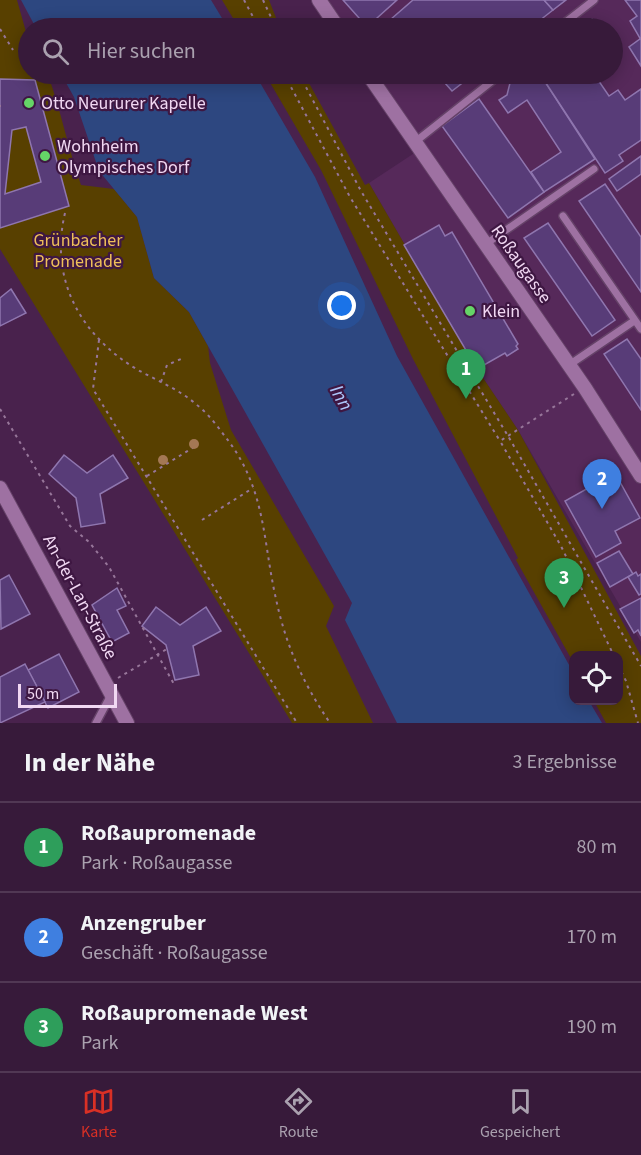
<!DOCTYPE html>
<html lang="de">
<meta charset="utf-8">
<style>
:root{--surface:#371a3a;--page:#3e2342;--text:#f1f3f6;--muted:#aaa1af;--line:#513854;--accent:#d93025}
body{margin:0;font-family:"Source Sans 3",sans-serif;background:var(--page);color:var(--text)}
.controls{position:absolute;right:18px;bottom:18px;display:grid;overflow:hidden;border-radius:12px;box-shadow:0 3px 15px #0003}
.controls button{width:54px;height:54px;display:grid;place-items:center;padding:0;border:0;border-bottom:2px solid var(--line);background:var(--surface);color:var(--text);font:30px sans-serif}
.scale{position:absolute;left:18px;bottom:15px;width:99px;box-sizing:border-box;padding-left:6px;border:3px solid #f1d8f3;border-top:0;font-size:16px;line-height:21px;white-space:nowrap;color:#f1d8f3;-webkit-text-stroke:4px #3e1742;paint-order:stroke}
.you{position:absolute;left:342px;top:306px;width:21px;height:21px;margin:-15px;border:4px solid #fff;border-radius:50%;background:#1a73e8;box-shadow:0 0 0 9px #1a73e833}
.badge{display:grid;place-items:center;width:39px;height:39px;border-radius:50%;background:var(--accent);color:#fff;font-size:20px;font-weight:700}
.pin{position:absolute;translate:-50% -50px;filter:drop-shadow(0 2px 3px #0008)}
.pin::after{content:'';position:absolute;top:32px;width:21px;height:18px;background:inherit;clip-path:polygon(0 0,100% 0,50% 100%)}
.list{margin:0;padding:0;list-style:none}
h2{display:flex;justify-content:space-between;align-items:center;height:78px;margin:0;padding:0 24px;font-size:26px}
h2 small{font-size:20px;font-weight:400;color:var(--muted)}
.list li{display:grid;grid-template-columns:39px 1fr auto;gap:18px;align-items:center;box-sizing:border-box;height:90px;padding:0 24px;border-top:2px solid var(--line)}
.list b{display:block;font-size:22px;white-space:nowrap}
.list p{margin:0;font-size:20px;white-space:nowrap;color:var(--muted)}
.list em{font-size:20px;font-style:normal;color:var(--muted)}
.icon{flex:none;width:33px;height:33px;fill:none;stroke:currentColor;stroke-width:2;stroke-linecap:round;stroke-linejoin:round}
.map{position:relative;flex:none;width:641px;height:723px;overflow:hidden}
.search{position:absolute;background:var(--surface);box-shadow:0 3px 15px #0003;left:18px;right:18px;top:18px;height:66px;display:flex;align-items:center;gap:15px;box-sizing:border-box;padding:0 21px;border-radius:33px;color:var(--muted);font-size:22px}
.sheet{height:348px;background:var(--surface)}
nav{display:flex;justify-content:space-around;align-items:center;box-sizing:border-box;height:84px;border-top:2px solid var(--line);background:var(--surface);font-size:16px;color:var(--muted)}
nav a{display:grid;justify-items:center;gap:3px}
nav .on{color:var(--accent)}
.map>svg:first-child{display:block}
.built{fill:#56295a}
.green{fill:#584000}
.water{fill:#2d4780}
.building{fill:#583c78;stroke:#8f76af;stroke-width:1.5;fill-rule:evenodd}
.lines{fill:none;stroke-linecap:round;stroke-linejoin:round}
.service-casing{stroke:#654268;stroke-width:10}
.minor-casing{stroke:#654268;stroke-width:16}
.path{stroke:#97769a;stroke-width:2;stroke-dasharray:3 4.5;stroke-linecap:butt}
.service{stroke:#9e71a2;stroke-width:7}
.minor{stroke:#9e71a2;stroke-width:14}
.tree{fill:#a47854}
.poi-dot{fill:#65d467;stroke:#3e1742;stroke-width:2}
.labels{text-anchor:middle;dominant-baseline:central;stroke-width:4.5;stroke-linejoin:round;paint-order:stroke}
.poi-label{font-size:18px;fill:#f1d8f3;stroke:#3e1742;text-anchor:start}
.park-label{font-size:18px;fill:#efbf59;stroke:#3e1742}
.street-label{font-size:18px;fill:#f1d8f3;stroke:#3e1742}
.water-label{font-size:20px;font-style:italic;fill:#acc6fa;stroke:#3e1742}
</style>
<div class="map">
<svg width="641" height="723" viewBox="0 0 641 723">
<rect width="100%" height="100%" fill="#49224d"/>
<!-- built -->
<polygon class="built" points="319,0 641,0 641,642 518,430 477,369 369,183 419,150 368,74 612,74 612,28 338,28"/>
<!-- green -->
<g class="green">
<path d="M0,0H17L28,39V74L48,75C61,111 68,148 81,185L114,189L137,217L154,278L189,312L208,346L210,363L231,430L334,606L326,626L373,723H292L0,249Z"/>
<polygon points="222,0 269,0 280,28 239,28"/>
<polygon points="265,74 304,74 365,185 369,183 477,369 518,430 641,656 641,723 606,723 594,701 618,700 618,656 574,656 573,662 516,560 518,558 413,359 321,170"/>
</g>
<!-- water -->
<g class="water">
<polygon points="21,0 211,0 228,28 36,28"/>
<polygon points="61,74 255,74 315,177 397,356 573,672 574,700 589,701 602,723 397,723 345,620 352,603 189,312 154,278 137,217 99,171 74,97"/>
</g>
<!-- building -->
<g class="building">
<polygon points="343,0 397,0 367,27"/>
<polygon points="413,0 544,0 553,10 530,28 398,28 390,20"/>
<polygon points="544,0 566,0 553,10"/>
<polygon points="625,0 641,0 641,40 630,21 637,16"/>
<polygon points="592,19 598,28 577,28"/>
<polygon points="640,39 641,40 641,66 629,47"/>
<polygon points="437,74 474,74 452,91"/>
<polygon points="524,74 540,74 595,159 544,192 531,172 561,152 527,100 508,113 499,100 507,95 510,83"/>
<polygon points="540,74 594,74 609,96 618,90 625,100 641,89 641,140 619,155 623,161 605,173"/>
<path d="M0,79L35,80L69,206L0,228ZM26,127L41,182L5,194L12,130Z"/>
<polygon points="479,99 544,192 508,218 442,126"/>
<polygon points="641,156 641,174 617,191 609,179"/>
<polygon points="605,184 641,237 641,292 579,201"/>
<polygon points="548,223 615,320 592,336 524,238"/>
<polygon points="439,225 445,236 452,232 518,344 516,346 518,349 507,356 505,353 477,369 404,245"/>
<polygon points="11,289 26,313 0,326 0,298"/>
<polygon points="627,339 641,359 641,410 604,354"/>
<polygon points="64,455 87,473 113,455 128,478 100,494 105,523 81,527 76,498 49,474"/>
<polygon points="615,473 640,518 615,531 621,543 596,557 565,501"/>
<polygon points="619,551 633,574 610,587 597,563"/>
<polygon points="636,572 638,576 641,574 641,594 639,595 628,577"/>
<polygon points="9,575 30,614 1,629 0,580"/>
<polygon points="117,588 126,606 117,610 129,633 112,642 92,605"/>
<polygon points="641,598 641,636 638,630 634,633 620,609"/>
<polygon points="156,607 180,625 206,607 221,631 193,646 199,675 175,680 166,645 142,626"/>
<polygon points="59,654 79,692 48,708 28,670"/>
<polygon points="25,664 45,702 0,723 0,677"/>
</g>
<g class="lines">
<!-- service casing -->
<g class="service-casing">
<g id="service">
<polyline points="558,28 594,0"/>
<polyline points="415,142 501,74"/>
<polyline points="563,216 641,329"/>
<polyline points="486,244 594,169"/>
<polyline points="569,365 634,321"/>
<polyline points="96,723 111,695"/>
</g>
</g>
<!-- minor casing -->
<g class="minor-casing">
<g id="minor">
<polyline points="319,0 338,28"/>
<polyline points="368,74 585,388 641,476"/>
<polyline points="0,488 127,723"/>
</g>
</g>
<!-- path -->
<g class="path">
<polyline points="244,0 259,28"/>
<polyline points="263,0 276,28"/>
<polyline points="0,29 13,50"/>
<polyline points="284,74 350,197 500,441"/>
<polyline points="299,74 361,191 508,436 641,666"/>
<polyline points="0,106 1,106"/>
<path d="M65,213C49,280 81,336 138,370C158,381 180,390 197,405C210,415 220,430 230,443C266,493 263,542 276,599C286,646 303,683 330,723"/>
<polyline points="99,340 93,389 297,723"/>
<polyline points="161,382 167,365 181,359"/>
<polyline points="574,394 500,441 561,546 614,656"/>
<polyline points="0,409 70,526 89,542 109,567 175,686"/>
<polyline points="147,476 194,447"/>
<polyline points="202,520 253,488"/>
<polyline points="618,665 626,681 638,723"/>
<polyline points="118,678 167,649"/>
</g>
<!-- service -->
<use href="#service" class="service"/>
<!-- minor -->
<use href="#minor" class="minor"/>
</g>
<!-- trees -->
<g class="tree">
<circle cx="194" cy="444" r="5"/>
<circle cx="163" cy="460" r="5"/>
</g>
<!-- markers -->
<g class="poi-dot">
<circle cx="29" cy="103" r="6"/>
<circle cx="45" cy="156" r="6"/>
<circle cx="470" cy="311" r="6"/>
</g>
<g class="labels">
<!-- poi labels -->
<g class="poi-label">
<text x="41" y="103">Otto Neururer Kapelle</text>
<text x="57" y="146">Wohnheim<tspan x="57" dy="21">Olympisches Dorf</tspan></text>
<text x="482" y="311">Klein</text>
</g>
<!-- park labels -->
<g class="park-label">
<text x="78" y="240">Grünbacher<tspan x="78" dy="21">Promenade</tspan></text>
</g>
<!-- street labels -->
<g class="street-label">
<text transform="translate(521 264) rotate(55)">Roßaugasse</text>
<text transform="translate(80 597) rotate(62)">An-der-Lan-Straße</text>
</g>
<!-- water labels -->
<g class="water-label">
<text transform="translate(341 398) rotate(61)">Inn</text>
</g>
</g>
</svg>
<div class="controls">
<button><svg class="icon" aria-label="locate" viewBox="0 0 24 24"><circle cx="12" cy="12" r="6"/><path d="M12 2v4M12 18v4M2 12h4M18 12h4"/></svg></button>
</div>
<div class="scale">50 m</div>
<div class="you"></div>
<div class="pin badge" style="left:466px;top:399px;background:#2e9e5b">1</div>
<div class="pin badge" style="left:602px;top:509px;background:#3f7fe0">2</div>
<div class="pin badge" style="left:564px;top:608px;background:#2e9e5b">3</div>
<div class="search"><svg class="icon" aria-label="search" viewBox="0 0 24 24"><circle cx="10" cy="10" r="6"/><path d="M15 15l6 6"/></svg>Hier suchen</div>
</div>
<section class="sheet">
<h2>In der Nähe<small>3 Ergebnisse</small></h2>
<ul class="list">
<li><span class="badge" style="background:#2e9e5b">1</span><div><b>Roßaupromenade</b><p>Park · Roßaugasse</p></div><em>80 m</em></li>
<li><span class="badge" style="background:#3f7fe0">2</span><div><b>Anzengruber</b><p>Geschäft · Roßaugasse</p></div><em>170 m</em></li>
<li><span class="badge" style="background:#2e9e5b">3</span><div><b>Roßaupromenade West</b><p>Park</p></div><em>190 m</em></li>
</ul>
</section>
<nav>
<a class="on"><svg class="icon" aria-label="map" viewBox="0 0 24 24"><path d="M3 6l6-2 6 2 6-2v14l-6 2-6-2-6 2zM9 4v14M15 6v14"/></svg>Karte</a>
<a><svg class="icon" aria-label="directions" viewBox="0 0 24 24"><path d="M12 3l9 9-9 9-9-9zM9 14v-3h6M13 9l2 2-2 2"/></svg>Route</a>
<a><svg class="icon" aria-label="saved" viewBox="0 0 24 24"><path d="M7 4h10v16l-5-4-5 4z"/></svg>Gespeichert</a>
</nav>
